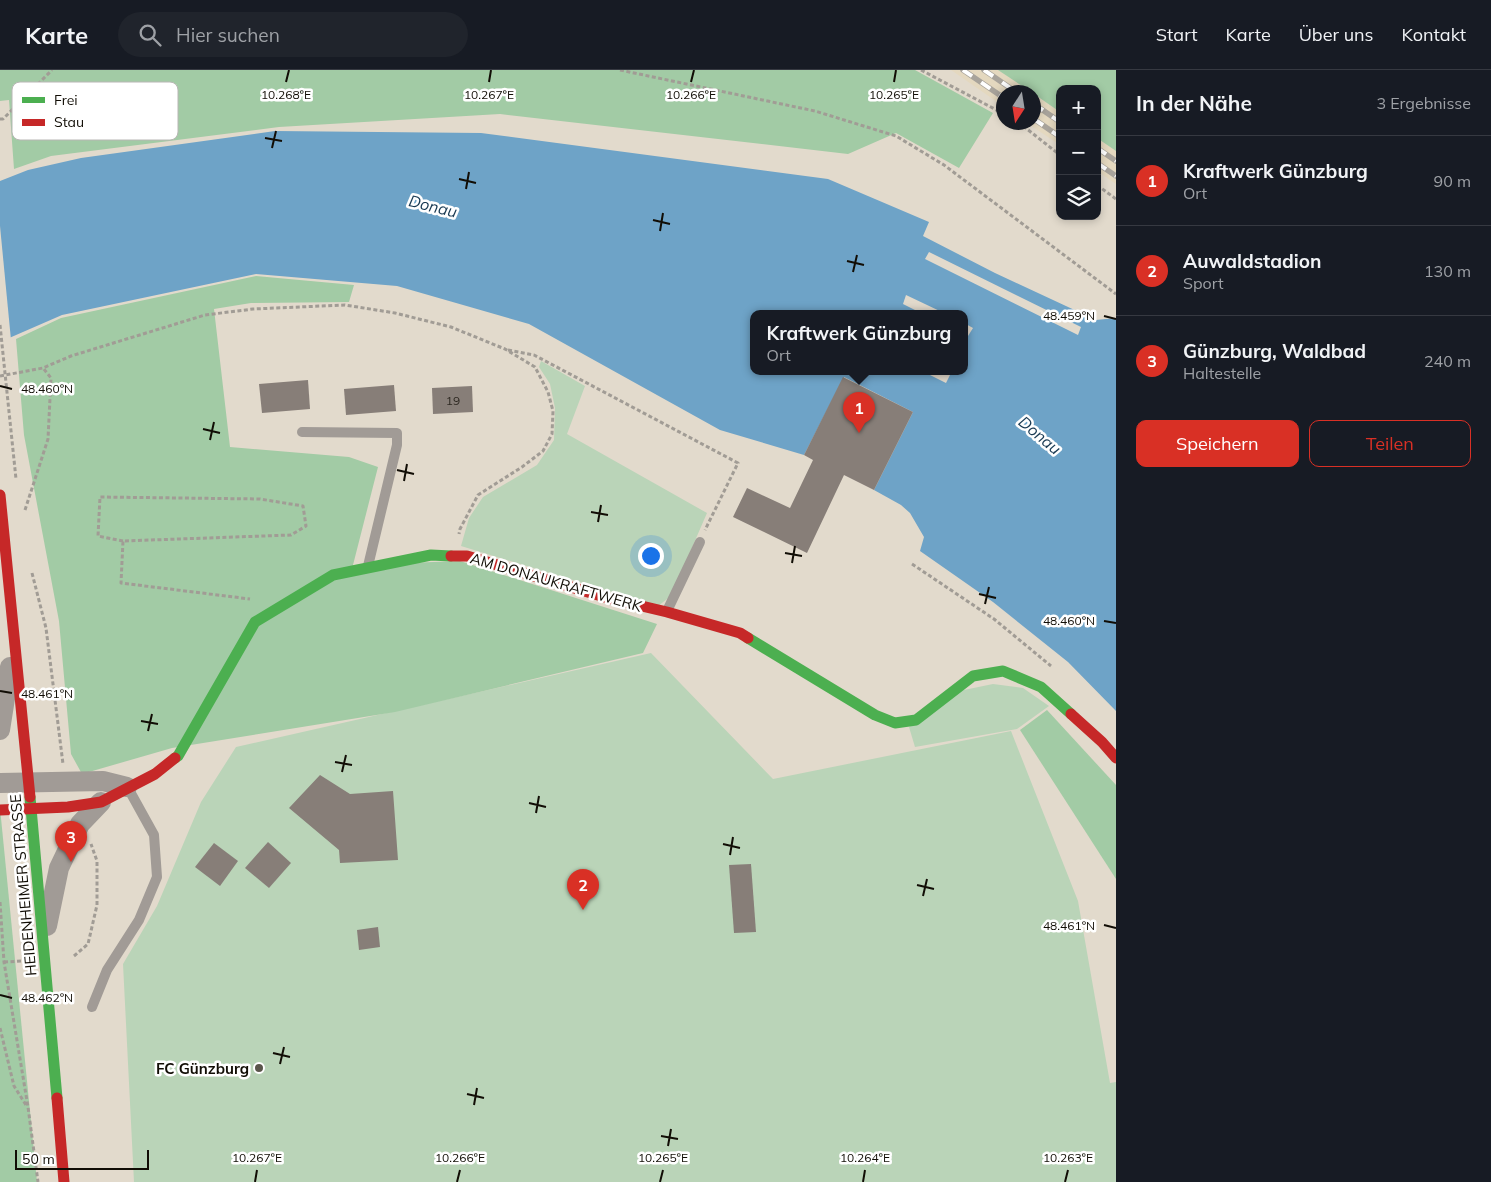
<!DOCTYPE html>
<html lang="de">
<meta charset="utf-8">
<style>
:root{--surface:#171b24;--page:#20242c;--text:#f1f3f6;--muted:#9ea1a6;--line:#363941;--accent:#d93025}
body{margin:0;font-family:Mulish,sans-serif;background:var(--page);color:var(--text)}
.controls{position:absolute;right:15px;top:15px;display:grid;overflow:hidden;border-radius:10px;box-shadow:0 2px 8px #0003}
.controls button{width:45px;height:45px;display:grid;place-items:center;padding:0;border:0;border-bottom:1px solid var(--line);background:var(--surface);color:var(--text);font:25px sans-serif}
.compass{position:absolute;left:996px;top:15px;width:45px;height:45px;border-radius:50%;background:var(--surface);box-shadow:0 2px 8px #0003;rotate:192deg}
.scale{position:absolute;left:15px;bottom:12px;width:134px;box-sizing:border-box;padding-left:5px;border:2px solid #110d05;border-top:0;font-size:14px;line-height:18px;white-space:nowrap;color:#110d05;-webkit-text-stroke:4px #fff;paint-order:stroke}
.you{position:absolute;left:650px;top:485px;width:18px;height:18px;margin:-12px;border:4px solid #fff;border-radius:50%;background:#1a73e8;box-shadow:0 0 0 8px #1a73e833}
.badge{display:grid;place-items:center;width:32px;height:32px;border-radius:50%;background:var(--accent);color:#fff;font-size:16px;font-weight:700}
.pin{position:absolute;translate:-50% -41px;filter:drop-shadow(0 1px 2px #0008)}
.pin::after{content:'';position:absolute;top:26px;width:18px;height:15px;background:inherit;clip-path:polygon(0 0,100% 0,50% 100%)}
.popup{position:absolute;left:750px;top:240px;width:218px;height:65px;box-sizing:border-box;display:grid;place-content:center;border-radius:10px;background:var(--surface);filter:drop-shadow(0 1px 4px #0005);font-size:16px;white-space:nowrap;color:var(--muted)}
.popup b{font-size:19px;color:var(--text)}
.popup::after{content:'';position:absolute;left:50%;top:100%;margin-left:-10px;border:10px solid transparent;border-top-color:var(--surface)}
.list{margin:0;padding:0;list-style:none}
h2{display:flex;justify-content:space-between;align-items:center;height:65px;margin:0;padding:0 20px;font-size:21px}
h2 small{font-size:16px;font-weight:400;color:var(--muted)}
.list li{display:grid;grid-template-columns:32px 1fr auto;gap:15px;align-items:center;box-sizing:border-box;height:90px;padding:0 20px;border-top:1px solid var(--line)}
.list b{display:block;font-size:19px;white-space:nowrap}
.list p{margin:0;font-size:16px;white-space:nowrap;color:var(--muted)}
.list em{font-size:16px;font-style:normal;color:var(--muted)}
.actions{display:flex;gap:10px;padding:15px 20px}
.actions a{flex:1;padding:11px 0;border:1px solid var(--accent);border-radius:10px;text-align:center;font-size:18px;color:var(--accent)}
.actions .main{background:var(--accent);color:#fff}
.icon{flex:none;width:28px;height:28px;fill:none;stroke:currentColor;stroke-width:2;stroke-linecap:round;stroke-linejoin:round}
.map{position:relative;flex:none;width:1116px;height:1112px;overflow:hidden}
header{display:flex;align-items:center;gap:30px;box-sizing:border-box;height:70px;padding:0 25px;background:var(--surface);border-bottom:1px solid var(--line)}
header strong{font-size:24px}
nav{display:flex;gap:28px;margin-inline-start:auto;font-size:18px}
.search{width:350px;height:45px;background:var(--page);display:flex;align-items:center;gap:12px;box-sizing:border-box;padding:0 18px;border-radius:28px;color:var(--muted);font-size:19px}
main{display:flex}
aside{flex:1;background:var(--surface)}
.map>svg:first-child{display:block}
.built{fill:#e4d8bf}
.green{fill:#bad4b8}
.forest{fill:#a2cba5}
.water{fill:#6ea3c7;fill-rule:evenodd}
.pier{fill:#e2dacc}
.building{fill:#877e78}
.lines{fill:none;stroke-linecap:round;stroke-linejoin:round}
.path{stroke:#a19c95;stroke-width:3;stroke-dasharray:4 2.5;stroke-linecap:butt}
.lane{stroke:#a19b96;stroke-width:10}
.street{stroke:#a19b96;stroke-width:20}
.fast{stroke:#4caf50;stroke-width:11}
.jam{stroke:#c62828;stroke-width:11}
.rail-casing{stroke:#a8a39b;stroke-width:5.5}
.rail{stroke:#fff;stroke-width:4;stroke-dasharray:11;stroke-linecap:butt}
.ticks{fill:none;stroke:#110d05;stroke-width:2}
.poi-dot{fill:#5a554b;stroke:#fff;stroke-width:2}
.labels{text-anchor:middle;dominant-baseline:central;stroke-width:5;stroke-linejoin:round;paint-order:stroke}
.number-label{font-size:12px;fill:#2e2922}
.street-label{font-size:15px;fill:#110d05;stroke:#fff}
.poi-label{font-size:15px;font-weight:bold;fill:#110d05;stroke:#fff;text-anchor:end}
.water-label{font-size:16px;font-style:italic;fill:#183952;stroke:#fff}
.key{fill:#fff;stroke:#b8b6b4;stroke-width:1}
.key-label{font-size:14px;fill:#110d05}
.ticks-label{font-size:12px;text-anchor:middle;fill:#110d05;stroke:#fff;stroke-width:5;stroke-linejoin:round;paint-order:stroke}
</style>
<header>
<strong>Karte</strong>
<div class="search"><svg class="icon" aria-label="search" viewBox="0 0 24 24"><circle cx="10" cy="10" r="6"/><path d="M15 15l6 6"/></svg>Hier suchen</div>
<nav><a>Start</a><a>Karte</a><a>Über uns</a><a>Kontakt</a></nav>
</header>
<main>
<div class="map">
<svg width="1116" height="1112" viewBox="0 0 1116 1112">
<rect width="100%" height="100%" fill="#e2dacc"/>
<!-- built -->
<g class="built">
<polygon points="951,0 998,0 1031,22 1004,22 1003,36"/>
<polygon points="1034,24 1060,42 1060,75 1027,53 1034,52"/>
<polygon points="1097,68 1116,81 1116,114 1097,101"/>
</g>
<!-- green -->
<g class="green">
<polygon points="541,291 585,316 567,364 707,443 671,526 658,536 461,476 469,448 483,427 537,395 554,370 555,338 550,314 539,297"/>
<polygon points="651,583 773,709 1011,661 1078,831 1110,1013 1116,1012 1116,1112 134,1112 123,894 157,836 201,732 236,677"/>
<polygon points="993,614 1023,618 1049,636 1017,659 915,677 909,657 959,621"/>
</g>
<!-- forest -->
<g class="forest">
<polygon points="0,0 915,0 993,43 959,98 896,63 848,84 500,44 279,57 51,86 14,99 9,30 0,31"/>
<polygon points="998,0 1116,0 1116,81 1097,68 1097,19 1060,19 1060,42 1034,24 1034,22 1031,22"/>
<polygon points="256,206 354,215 349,232 251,233 214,239 230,377 349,387 378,397 353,495 460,491 657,554 643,583 395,642 172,678 82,704 71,684 59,551 24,365 16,269 61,248"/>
<polygon points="1047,640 1116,715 1116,809 1020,660"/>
<polygon points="0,738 37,1112 0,1112"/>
</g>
<!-- water -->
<path class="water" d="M275,61L481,63L828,109L929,152L923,166L995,203L1096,250L1116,248V641L1068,592L993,532L920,481L924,467L910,443L901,435L874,420L913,342L844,307L804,385L720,360L529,254L397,216L256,204L62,245L0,272V111L28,100L81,88ZM929,182L1081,257L1078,265L925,189ZM906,225L946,244H964V253L973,258L968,266L964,264V302H944L950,305L946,313L924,302H754V244H923L903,234Z"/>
<!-- pier -->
<polygon class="pier" points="0,156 11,270 0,275"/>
<!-- building -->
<g class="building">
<polygon points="843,307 913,342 874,420 844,405 807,483 733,447 747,418 790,438 813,390 804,385"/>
<polygon points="308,310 310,339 262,343 259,314"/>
<polygon points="394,315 396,341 346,345 344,319"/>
<polygon points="472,316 473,342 433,344 432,318"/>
<polygon points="320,705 350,724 393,721 398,790 340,793 339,780 289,738"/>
<polygon points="268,772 291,793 269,818 245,798"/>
<polygon points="214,773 238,791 220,816 195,797"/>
<polygon points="751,794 756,862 734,863 729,795"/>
<polygon points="378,857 380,877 359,880 357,860"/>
</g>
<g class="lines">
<!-- path -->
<g class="path">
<polyline points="620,0 815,41 896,66 944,95 1116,224"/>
<polyline points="921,0 1004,44"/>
<polyline points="0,49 3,49 52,0"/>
<polyline points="1018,52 1060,85"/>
<polyline points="1097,115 1116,129"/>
<polyline points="0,255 16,409"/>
<polyline points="508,280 534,285 738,393 705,460"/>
<polyline points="0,306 43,298 71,286 205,245 253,239 345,235 395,243 451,257 505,279 535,297 548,322 553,341 552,364 543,381 522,397 478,425 460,459 459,464"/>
<polyline points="25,440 48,369 51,308 43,298"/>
<polyline points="123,471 98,466 100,427 260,429 303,436 306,456 291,465 123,471 121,513 250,529"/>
<polyline points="912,494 994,549 1051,596"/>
<polyline points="32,503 46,558 63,694"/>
<polyline points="0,832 4,892 28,1037 38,1112"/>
<polyline points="74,886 88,874 97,835 97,791 91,774"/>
<polyline points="4,892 23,891"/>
<polyline points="0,958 14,1016 26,1035"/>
</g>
<!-- lane -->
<g class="lane">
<polyline points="302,362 397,363 397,375 368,496"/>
<polyline points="667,541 700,472"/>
<polyline points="92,937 107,900 139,850 157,807 154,765 128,718"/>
</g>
<!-- street -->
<g class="street">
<polyline points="0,660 10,597"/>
<polyline points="0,713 103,711 127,717"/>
<polyline points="47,856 59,798 80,754 101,732"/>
</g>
<!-- fast -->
<g class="fast">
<polyline points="748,568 875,645 895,653 916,650 973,606 1003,601 1041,617 1071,644"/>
<polyline points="175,688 178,686 255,552 333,505 431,485 451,486"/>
<polyline points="30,727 57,1028"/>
</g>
<!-- jam -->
<g class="jam">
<polyline points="0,425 30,727"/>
<polyline points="451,486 467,486 608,528 667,542 740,563 748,568"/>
<polyline points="1071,644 1102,672 1116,688"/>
<polyline points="0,740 68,737 101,732 155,704 175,688"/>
<polyline points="57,1028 64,1112"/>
</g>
<!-- rail casing -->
<g class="rail-casing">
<g id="rail">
<polyline points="963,0 1004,28"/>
<polyline points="984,0 1016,22"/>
<polyline points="1034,34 1060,52"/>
<polyline points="1034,49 1060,67"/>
<polyline points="1097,78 1116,91"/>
<polyline points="1097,93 1116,106"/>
</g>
</g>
<!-- rail -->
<use href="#rail" class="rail"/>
</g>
<!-- ticks -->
<path class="ticks" d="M286,12L289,0M489,12L491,0M691,12L694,0M894,12L896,0M265,68L282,71M272,78L276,61M459,109L476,113M466,119L469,102M653,150L670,154M660,161L663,143M847,191L864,195M853,202L857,185M1104,246L1116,249M0,316L12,319M203,359L220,363M210,370L214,352M397,400L414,404M404,411L407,394M591,442L608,445M598,452L601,435M785,483L802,486M792,493L795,476M979,524L996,528M985,534L989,517M1104,551L1116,553M0,621L12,623M141,651L158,654M148,661L152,644M335,692L352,695M342,702L346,685M529,733L546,737M536,743L539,726M723,774L740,778M730,785L733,767M917,815L934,819M923,826L927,809M1104,855L1116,858M0,925L12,928M273,983L290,987M280,994L284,977M467,1024L484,1028M474,1035L477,1018M661,1066L678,1069M668,1076L671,1059M255,1112L257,1100M457,1112L460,1100M660,1112L663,1100M863,1112L865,1100M1065,1112L1068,1100"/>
<!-- markers -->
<circle class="poi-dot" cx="259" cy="998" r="5"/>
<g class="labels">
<!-- number labels -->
<g class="number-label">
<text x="453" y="330">19</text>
</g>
<!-- street labels -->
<g class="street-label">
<text transform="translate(556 512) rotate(16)">AM DONAUKRAFTWERK</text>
<text transform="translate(23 815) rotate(-95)">HEIDENHEIMER STRASSE</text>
</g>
<!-- poi labels -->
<g class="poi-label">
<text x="249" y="998">FC Günzburg</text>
</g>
<!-- water labels -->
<g class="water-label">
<text transform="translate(433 136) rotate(14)">Donau</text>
<text transform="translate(1040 365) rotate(40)">Donau</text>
</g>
</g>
<!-- legend -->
<rect x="12" y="12" width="166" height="58" rx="8" class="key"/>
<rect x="22" y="27" width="23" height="6" fill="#4caf50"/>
<rect x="22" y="49" width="23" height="7" fill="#c62828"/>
<g class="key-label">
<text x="54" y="35">Frei</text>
<text x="54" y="57">Stau</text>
</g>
<g class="ticks-label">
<text x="286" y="29">10.268°E</text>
<text x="489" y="29">10.267°E</text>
<text x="691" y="29">10.266°E</text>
<text x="894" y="29">10.265°E</text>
<text x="1069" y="250">48.459°N</text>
<text x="47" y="323">48.460°N</text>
<text x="1069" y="555">48.460°N</text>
<text x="47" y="628">48.461°N</text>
<text x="1069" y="860">48.461°N</text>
<text x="47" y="932">48.462°N</text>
<text x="257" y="1092">10.267°E</text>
<text x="460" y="1092">10.266°E</text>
<text x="663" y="1092">10.265°E</text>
<text x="865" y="1092">10.264°E</text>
<text x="1068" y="1092">10.263°E</text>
</g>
</svg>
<div class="controls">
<button>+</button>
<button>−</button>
<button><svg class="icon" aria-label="layers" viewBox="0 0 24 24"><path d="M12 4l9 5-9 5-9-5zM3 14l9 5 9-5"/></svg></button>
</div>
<svg class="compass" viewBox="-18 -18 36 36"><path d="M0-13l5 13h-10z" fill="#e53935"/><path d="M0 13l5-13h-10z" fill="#9ea1a6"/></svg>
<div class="scale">50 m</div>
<div class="you"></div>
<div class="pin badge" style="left:859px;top:363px">1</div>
<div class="popup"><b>Kraftwerk Günzburg</b>Ort</div>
<div class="pin badge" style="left:583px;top:840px">2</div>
<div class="pin badge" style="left:71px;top:792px">3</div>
</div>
<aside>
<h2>In der Nähe<small>3 Ergebnisse</small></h2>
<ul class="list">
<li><span class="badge">1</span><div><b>Kraftwerk Günzburg</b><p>Ort</p></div><em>90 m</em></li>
<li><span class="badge">2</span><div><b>Auwaldstadion</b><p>Sport</p></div><em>130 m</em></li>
<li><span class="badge">3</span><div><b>Günzburg, Waldbad</b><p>Haltestelle</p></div><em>240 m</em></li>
</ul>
<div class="actions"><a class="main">Speichern</a><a>Teilen</a></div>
</aside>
</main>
